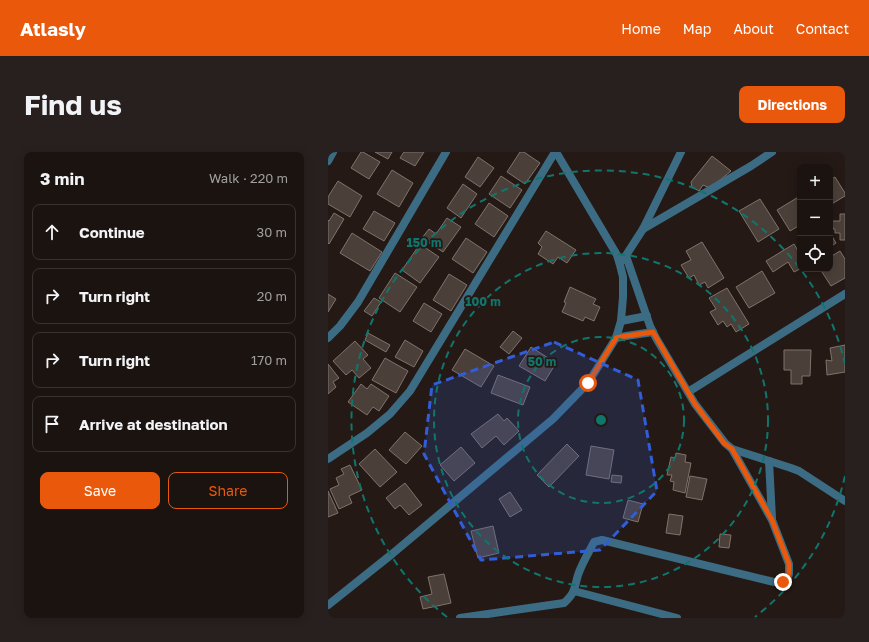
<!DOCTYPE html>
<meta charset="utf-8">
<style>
:root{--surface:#1b1310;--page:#28201e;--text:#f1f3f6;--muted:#a09e9f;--line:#393230;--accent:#ea580c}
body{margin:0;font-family:"Golos Text",sans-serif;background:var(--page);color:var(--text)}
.controls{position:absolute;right:12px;top:12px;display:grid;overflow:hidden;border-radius:8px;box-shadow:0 2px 10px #0003}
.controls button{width:36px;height:36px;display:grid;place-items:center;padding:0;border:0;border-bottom:1px solid var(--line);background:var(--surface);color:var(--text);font:20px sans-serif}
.stop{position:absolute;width:12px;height:12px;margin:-9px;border:3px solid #ea580c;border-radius:50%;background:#fff}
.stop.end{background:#ea580c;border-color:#fff;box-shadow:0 1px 4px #0008}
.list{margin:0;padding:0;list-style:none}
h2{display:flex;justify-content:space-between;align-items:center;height:52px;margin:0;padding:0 16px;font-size:17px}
h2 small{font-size:13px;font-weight:400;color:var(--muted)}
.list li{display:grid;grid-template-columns:26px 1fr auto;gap:12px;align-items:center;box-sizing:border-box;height:56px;margin:0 8px 8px;padding:0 8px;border:1px solid var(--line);border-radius:8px}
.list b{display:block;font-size:15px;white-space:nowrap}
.list em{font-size:13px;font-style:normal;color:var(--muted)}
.actions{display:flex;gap:8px;padding:12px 16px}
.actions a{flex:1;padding:9px 0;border:1px solid var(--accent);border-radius:8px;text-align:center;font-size:14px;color:var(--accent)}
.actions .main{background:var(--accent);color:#fff}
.icon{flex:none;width:22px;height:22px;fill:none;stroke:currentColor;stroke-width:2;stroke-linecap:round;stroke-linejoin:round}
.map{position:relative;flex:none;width:517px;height:466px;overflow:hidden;border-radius:8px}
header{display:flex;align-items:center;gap:24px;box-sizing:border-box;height:56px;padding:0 20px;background:var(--accent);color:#fff}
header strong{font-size:19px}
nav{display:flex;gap:22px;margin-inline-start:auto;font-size:14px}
.intro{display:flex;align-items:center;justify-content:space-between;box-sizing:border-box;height:96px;padding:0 24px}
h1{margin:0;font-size:28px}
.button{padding:10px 18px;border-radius:8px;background:var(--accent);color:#fff;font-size:14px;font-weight:700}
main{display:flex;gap:24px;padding:0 24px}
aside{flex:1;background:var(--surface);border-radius:8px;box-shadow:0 2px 10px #0003}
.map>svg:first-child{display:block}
.building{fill:#4b4039;stroke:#7f736b}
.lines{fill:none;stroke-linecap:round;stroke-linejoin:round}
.minor{stroke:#3c6c83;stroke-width:8}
.route{stroke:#ea580c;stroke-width:5}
.marked{fill:#325dd9;fill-opacity:0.2;stroke:#325dd9;stroke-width:3;stroke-dasharray:8 5;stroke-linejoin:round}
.ring{fill:none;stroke:#0f766e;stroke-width:2;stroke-dasharray:7 5}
.centre{fill:#0f766e;stroke:#241915;stroke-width:2}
.ring-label{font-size:12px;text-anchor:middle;font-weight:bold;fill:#0f766e;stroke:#241915;stroke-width:3.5;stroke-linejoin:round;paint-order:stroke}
</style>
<header>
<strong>Atlasly</strong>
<nav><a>Home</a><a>Map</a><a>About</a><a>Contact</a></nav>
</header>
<div class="intro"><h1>Find us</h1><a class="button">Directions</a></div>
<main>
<aside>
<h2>3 min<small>Walk · 220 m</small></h2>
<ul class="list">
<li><svg class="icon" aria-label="ahead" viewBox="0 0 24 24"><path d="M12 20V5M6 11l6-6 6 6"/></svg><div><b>Continue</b></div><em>30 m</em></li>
<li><svg class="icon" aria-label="right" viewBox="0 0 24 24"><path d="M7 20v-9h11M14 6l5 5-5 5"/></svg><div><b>Turn right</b></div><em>20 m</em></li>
<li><svg class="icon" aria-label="right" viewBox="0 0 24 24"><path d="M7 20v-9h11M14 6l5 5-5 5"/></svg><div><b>Turn right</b></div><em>170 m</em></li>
<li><svg class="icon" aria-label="arrive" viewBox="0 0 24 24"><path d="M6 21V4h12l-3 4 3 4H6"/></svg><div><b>Arrive at destination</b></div></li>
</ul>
<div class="actions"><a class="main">Save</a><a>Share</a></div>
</aside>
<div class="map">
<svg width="517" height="466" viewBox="0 0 517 466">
<rect width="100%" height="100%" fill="#241915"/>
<!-- building -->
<g class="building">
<polygon points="33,0 35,0 52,10 41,27 23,16"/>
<polygon points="47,0 64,0 60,7"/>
<polygon points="76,0 96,0 87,14 72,6"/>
<polygon points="192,0 196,0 212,11 197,32 179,20"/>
<polygon points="384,4 403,19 382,36 375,33 371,39 364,35 363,30"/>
<polygon points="150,5 166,16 152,35 137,25"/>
<polygon points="64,18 85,31 71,55 49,42"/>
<polygon points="173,24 194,38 182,56 161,42"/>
<polygon points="507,25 517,41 517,44 502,53 502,28"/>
<polygon points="10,29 34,44 22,65 0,52 0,45"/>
<polygon points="135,32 149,42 133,66 119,56"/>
<polygon points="472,44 472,73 462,79 449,58"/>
<polygon points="432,47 451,77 430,90 411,59"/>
<polygon points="161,51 180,64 166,85 147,72"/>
<polygon points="46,59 67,71 56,89 35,77"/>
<polygon points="6,61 16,67 1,92 0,91 0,68 1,69"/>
<polygon points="512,62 517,62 517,88 512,88 512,81 507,81 507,77 505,77 504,69 512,69"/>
<polygon points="119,66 133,75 115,100 94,86 101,77 108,82"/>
<polygon points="218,79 248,98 239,111 230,105 225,112 210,102 214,95 210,91"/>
<polygon points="24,81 54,100 42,119 12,101"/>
<polygon points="502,81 508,91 502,95"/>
<polygon points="138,86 159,100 145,121 124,107"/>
<polygon points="374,90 396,126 380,136 377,130 371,133 366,123 361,126 353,113 363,108 358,99"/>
<polygon points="92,92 111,105 92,131 74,118"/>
<polygon points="466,92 472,102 472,117 466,120 460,110 445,120 438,109"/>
<polygon points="512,99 517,107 517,126 503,134 492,117 502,117 502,105"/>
<polygon points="434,119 447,141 421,156 408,135"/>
<polygon points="67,121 89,135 72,160 51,146"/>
<polygon points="121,122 139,133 123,159 105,148"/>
<polygon points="242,135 268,147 265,152 272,155 266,169 257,165 255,169 234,160 238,151 236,150"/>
<polygon points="399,136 421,172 408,180 403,172 399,175 395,169 390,173 382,160 388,157 381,146"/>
<polygon points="0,142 8,147 0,160"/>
<polygon points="46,146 53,150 44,164 36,159"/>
<polygon points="96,151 114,162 103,180 85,169"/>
<polygon points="185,179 194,186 181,202 172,195"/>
<polygon points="40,181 62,193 58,200 37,188"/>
<polygon points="77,188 95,199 86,215 67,205"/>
<polygon points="27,189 40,203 35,207 43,216 31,226 24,218 18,223 5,209"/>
<polygon points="517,193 517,220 499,223 498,208 504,209 502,196"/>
<polygon points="203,195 228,211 217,229 191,214"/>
<polygon points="137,197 166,214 153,235 124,218"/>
<polygon points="456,198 483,198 482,224 474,224 474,232 463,232 463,218 456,218"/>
<polygon points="57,206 80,219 68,241 44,228"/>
<polygon points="0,212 11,226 5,230 8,235 0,242"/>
<polygon points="170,223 202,235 195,253 163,241"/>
<polygon points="33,232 39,237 43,232 61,244 51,259 45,255 39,263 20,250"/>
<polygon points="170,262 176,269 179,266 191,279 176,293 168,284 154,296 143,282"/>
<polygon points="77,280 94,294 78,312 61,298"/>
<polygon points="239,292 251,304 221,335 209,323"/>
<polygon points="263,294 286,298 281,327 258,323"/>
<polygon points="133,295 147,311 126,329 112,313"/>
<polygon points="47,297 69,320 52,335 31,312"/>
<polygon points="348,301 358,303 357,310 363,311 357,341 345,338 346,330 342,329 344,323 339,323 343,305 347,306"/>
<polygon points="22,313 34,338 21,344 24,351 11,357 2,337 11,333 8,326 16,322 13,317"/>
<polygon points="284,323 294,324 293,331 283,330"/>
<polygon points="362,324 379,327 374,348 358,345"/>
<polygon points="77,331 94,353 81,363 72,353 67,357 58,346"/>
<polygon points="0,339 10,361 0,365"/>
<polygon points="182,340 194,358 182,365 171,347"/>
<polygon points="300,348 315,352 310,370 295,366"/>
<polygon points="341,362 355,364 352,383 338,381"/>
<polygon points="165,374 171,401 150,406 143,379"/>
<polygon points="392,382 403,383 401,396 391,395"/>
<polygon points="116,422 123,451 95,457 92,445 104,442 100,425"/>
</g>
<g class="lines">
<!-- minor -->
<g class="minor">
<polyline points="0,9 5,0"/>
<polyline points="315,77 423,14 444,0"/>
<polyline points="298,104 322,174 328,186 367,252 397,291 404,297 463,316 471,319 517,349"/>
<polyline points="295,108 315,77 353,0"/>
<polyline points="293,169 319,164"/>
<polyline points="0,186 12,174 30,150 118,0"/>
<polyline points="288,186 298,184 325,180"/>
<polyline points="360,240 517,142"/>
<polyline points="0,307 39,281 62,262 82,239 227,0"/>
<polyline points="441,309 444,366"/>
<polyline points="246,439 349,466"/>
<polyline points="0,453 64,402 225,267 260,231 288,186 293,169 295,145 295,125 292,113 289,103 228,0"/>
<path d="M132,466L236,451C248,440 246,436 250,423C254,411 261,400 266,390L274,388L446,430H455L460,425L461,422V412L444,368L404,297"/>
</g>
</g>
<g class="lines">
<!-- route -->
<polyline class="route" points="260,231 288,186 298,184 325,180 367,252 396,291 404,297 444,368 461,412 461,422 460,425 455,430"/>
</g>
<!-- marked area -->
<path class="marked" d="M226,190L310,228L329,339L272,398L153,408L96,302L104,233Z"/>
<!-- distance rings -->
<g class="ring">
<circle cx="273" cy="268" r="83"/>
<circle cx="273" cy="268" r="167"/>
<path d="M517 324A250 250 0 0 1 427 465M119 465A250 250 0 1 1 517 212"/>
</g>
<circle cx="273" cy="268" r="6" class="centre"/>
<g class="ring-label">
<text x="96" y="95">150 m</text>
<text x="155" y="154">100 m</text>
<text x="214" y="214">50 m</text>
</g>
</svg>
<div class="controls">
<button>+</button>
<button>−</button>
<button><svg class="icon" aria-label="locate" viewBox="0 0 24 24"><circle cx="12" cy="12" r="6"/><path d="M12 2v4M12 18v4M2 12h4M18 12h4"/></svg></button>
</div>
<div class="stop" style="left:260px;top:231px"></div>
<div class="stop end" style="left:455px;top:430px"></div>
</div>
</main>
